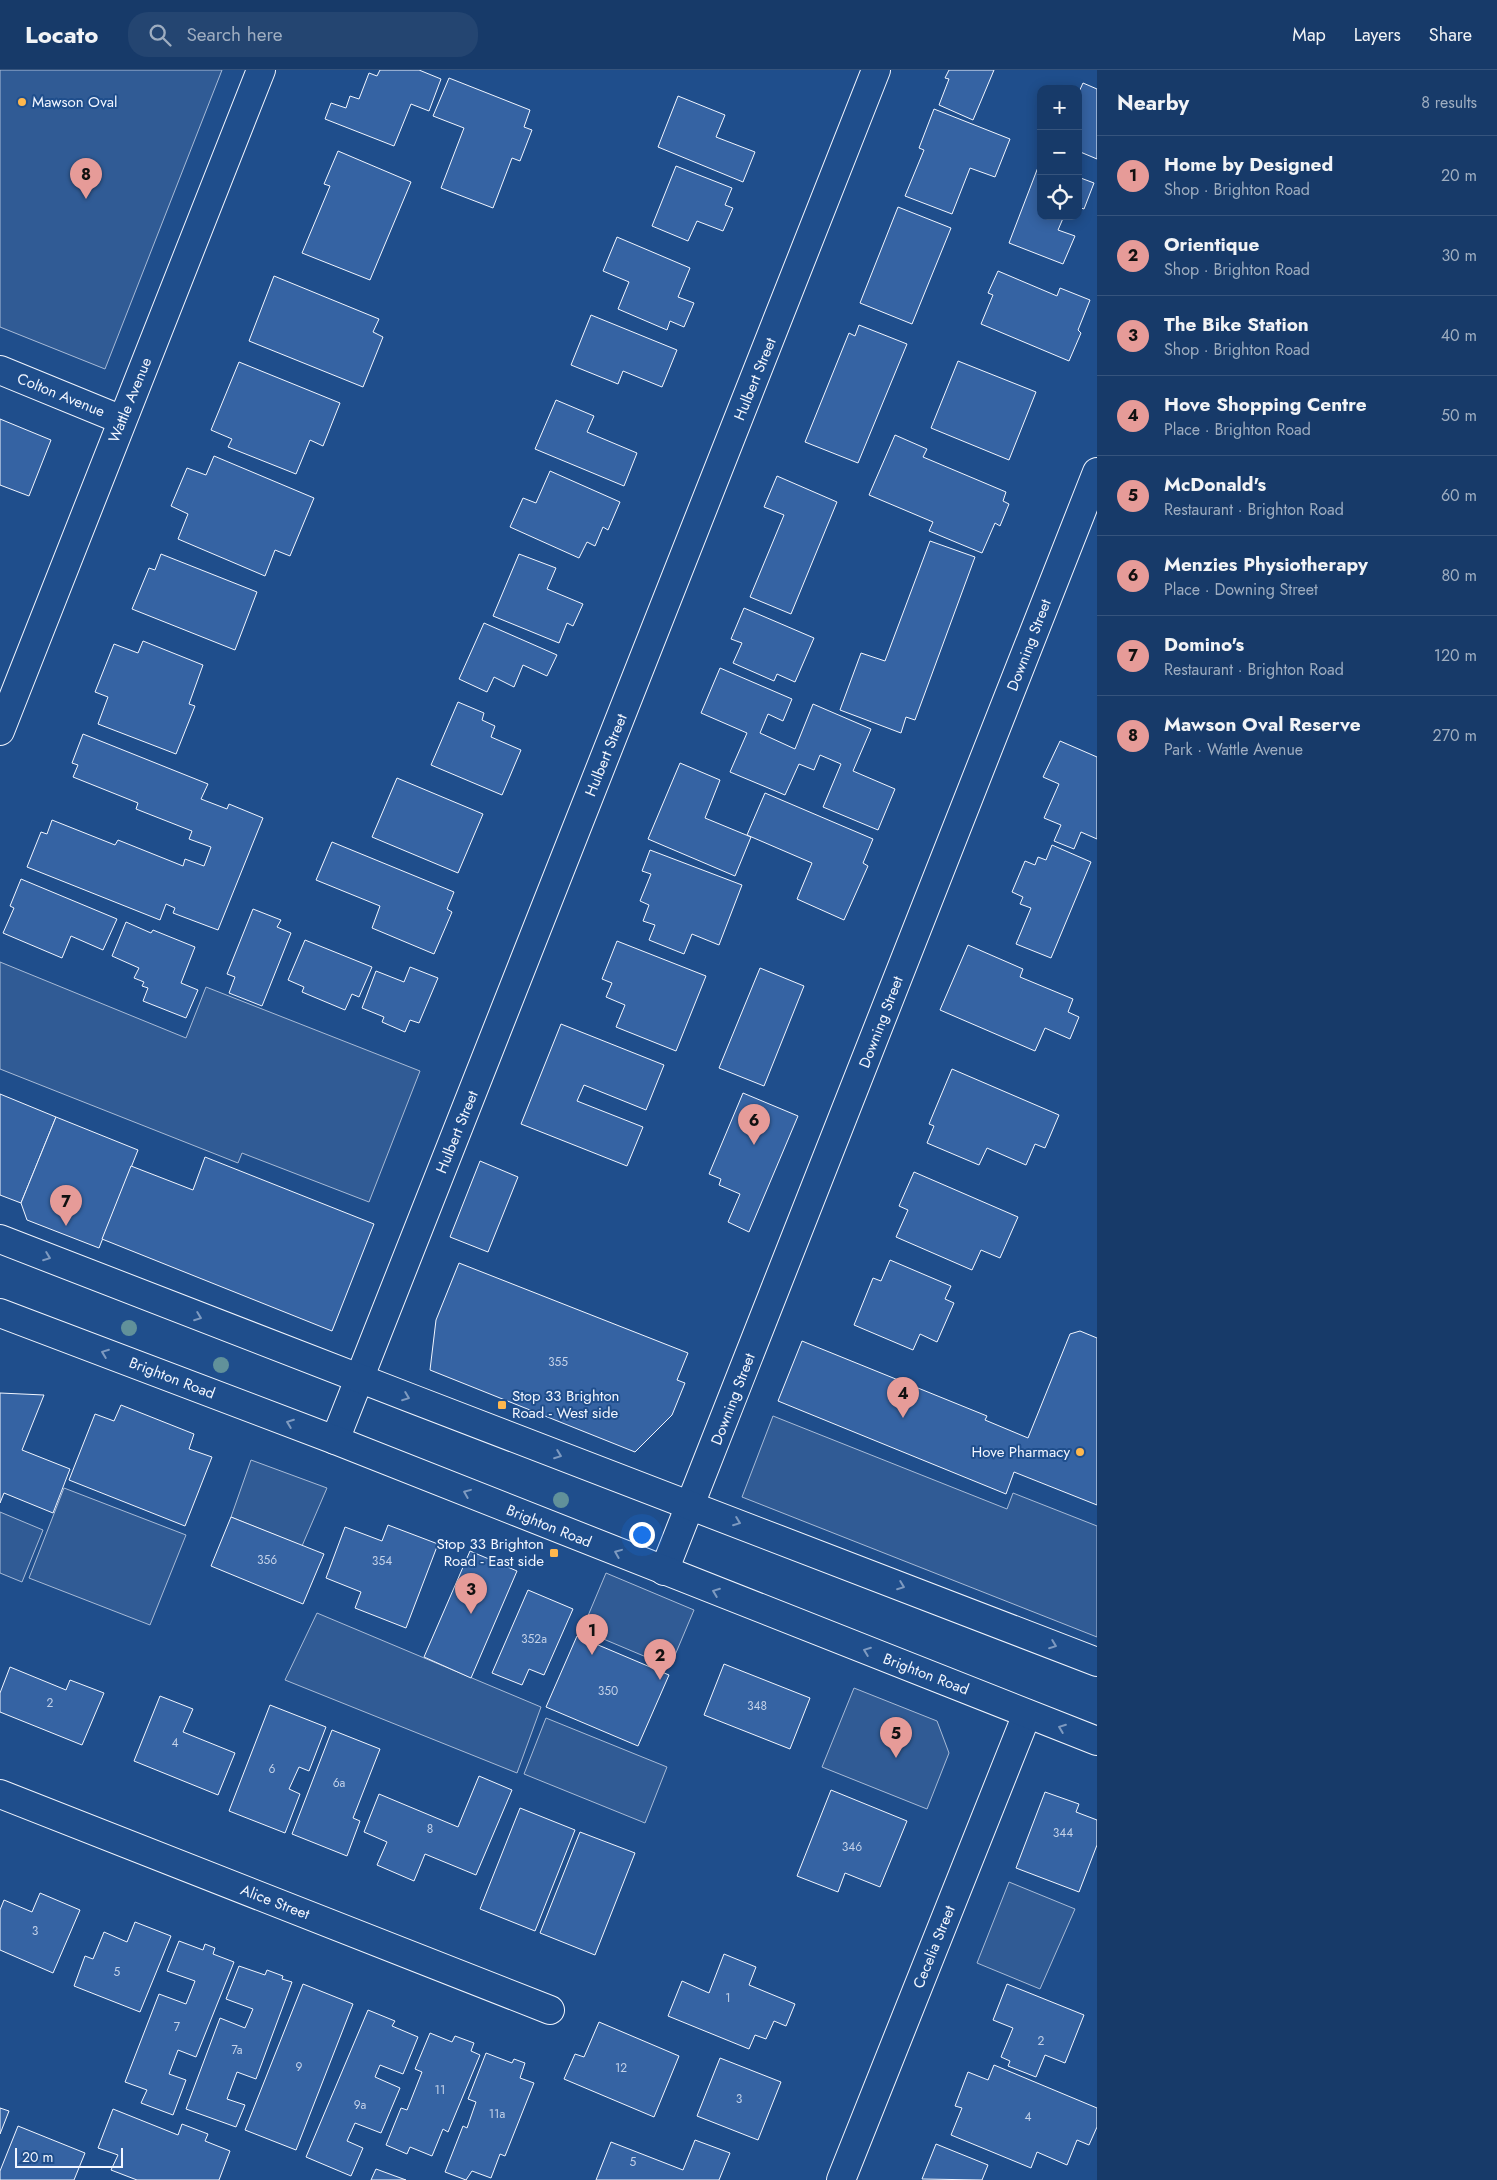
<!DOCTYPE html>
<meta charset="utf-8">
<style>
:root{--surface:#173a69;--page:#244571;--text:#f1f3f6;--muted:#9eadc0;--line:#36547d;--accent:#e69b98}
body{margin:0;font-family:Jost,sans-serif;background:var(--page);color:var(--text)}
.controls{position:absolute;right:15px;top:15px;display:grid;overflow:hidden;border-radius:10px;box-shadow:0 2px 12px #0003}
.controls button{width:45px;height:45px;display:grid;place-items:center;padding:0;border:0;border-bottom:1px solid var(--line);background:var(--surface);color:var(--text);font:25px sans-serif}
.scale{position:absolute;left:15px;bottom:12px;width:108px;box-sizing:border-box;padding-left:5px;border:2px solid #f2f6ff;border-top:0;font-size:14px;line-height:18px;white-space:nowrap;color:#f2f6ff;-webkit-text-stroke:4px #1f4e8c;paint-order:stroke}
.you{position:absolute;left:641px;top:1464px;width:18px;height:18px;margin:-12px;border:4px solid #fff;border-radius:50%;background:#1a73e8;box-shadow:0 0 0 8px #1a73e833}
.badge{display:grid;place-items:center;width:32px;height:32px;border-radius:50%;background:var(--accent);color:#111;font-size:16px;font-weight:700}
.pin{position:absolute;translate:-50% -41px;filter:drop-shadow(0 1px 2px #0008)}
.pin::after{content:'';position:absolute;top:26px;width:18px;height:15px;background:inherit;clip-path:polygon(0 0,100% 0,50% 100%)}
.list{margin:0;padding:0;list-style:none}
h2{display:flex;justify-content:space-between;align-items:center;height:65px;margin:0;padding:0 20px;font-size:21px}
h2 small{font-size:16px;font-weight:400;color:var(--muted)}
.list li{display:grid;grid-template-columns:32px 1fr auto;gap:15px;align-items:center;box-sizing:border-box;height:80px;padding:0 20px;border-top:1px solid var(--line)}
.list b{display:block;font-size:19px;white-space:nowrap}
.list p{margin:0;font-size:16px;white-space:nowrap;color:var(--muted)}
.list em{font-size:16px;font-style:normal;color:var(--muted)}
.icon{flex:none;width:28px;height:28px;fill:none;stroke:currentColor;stroke-width:2;stroke-linecap:round;stroke-linejoin:round}
.map{position:relative;flex:none;width:1097px;height:2110px;overflow:hidden}
header{display:flex;align-items:center;gap:30px;box-sizing:border-box;height:70px;padding:0 25px;background:var(--surface);border-bottom:1px solid var(--line)}
header strong{font-size:24px}
nav{display:flex;gap:28px;margin-inline-start:auto;font-size:18px}
.search{width:350px;height:45px;background:var(--page);display:flex;align-items:center;gap:12px;box-sizing:border-box;padding:0 18px;border-radius:20px;color:var(--muted);font-size:19px}
main{display:flex}
aside{flex:1;background:var(--surface)}
.map>svg:first-child{display:block}
.built{fill:#305b95;stroke:#a8bbd7}
.building{fill:#3563a3;stroke:#f2f6ff}
.lines{fill:none;stroke-linecap:round;stroke-linejoin:round}
.minor-casing{stroke:#f2f6ff;stroke-width:30}
.tertiary-casing{stroke:#f2f6ff;stroke-width:30}
.primary-casing{stroke:#f2f6ff;stroke-width:30}
.minor{stroke:#1f4e8c;stroke-width:28}
.tertiary{stroke:#1f4e8c;stroke-width:28}
.primary{stroke:#1f4e8c;stroke-width:28}
.tree{fill:#61919a}
.oneway{stroke:#7e9ac0}
.poi-dot{fill:#ffb74d;stroke:#1f4e8c;stroke-width:2}
.labels{text-anchor:middle;dominant-baseline:central;stroke-width:4;stroke-linejoin:round;paint-order:stroke}
.number-label{font-size:12px;fill:#c3d1e8}
.poi-label{font-size:15px;fill:#f2f6ff;stroke:#1f4e8c;text-anchor:start}
.street-label{font-size:15px;fill:#f2f6ff;stroke:#1f4e8c}
</style>
<header>
<strong>Locato</strong>
<div class="search"><svg class="icon" aria-label="search" viewBox="0 0 24 24"><circle cx="10" cy="10" r="6"/><path d="M15 15l6 6"/></svg>Search here</div>
<nav><a>Map</a><a>Layers</a><a>Share</a></nav>
</header>
<main>
<div class="map">
<svg width="1097" height="2110" viewBox="0 0 1097 2110">
<rect width="100%" height="100%" fill="#1f4e8c"/>
<!-- built -->
<g class="built">
<polygon points="0,0 222,0 105,299 0,257"/>
<polygon points="0,892 186,968 206,917 420,1001 369,1132 242,1083 238,1093 0,999"/>
<polygon points="773,1346 1007,1439 1013,1423 1097,1456 1097,1567 742,1427"/>
<polygon points="251,1390 327,1418 302,1476 231,1447"/>
<polygon points="64,1418 186,1465 150,1555 29,1508"/>
<polygon points="0,1442 43,1460 22,1512 0,1503"/>
<polygon points="606,1503 694,1540 670,1597 582,1560"/>
<polygon points="317,1543 541,1637 517,1703 285,1610"/>
<polygon points="854,1618 937,1651 949,1683 927,1739 822,1697"/>
<polygon points="546,1648 667,1697 645,1753 524,1704"/>
<polygon points="1009,1812 1075,1839 1040,1919 977,1893"/>
</g>
<!-- building -->
<g class="building">
<polygon points="380,0 419,0 441,9 429,41 411,34 394,76 325,49 331,33 346,38 350,26 359,29 369,3 377,6"/>
<polygon points="949,0 994,0 973,50 939,35 949,9 945,8"/>
<polygon points="449,8 530,40 524,57 532,60 520,91 512,88 493,138 441,118 464,58 433,46"/>
<polygon points="1083,13 1097,19 1097,89 1078,81 1078,24"/>
<polygon points="678,26 725,45 716,67 755,82 743,112 658,77"/>
<polygon points="934,39 1010,69 995,107 970,98 952,144 905,126 924,80 919,78"/>
<polygon points="338,81 411,112 370,210 302,183 330,116 324,114"/>
<polygon points="1040,92 1041,146 1064,146 1058,160 1075,166 1063,194 1009,173"/>
<polygon points="676,96 732,118 725,135 733,138 723,161 697,151 688,171 652,156"/>
<polygon points="1078,107 1094,113 1084,139 1078,137"/>
<polygon points="898,137 951,158 912,254 860,233"/>
<polygon points="617,167 690,198 678,227 694,233 684,257 670,251 667,260 618,239 629,212 603,201"/>
<polygon points="998,201 1057,226 1060,218 1090,230 1078,260 1081,263 1069,291 981,254 993,225 988,223"/>
<polygon points="274,206 379,249 373,262 383,267 363,317 249,271"/>
<polygon points="591,245 677,280 662,317 623,301 618,314 571,295"/>
<polygon points="859,255 907,274 858,393 805,372 849,263 855,266"/>
<polygon points="958,291 1036,322 1009,390 931,358"/>
<polygon points="239,292 340,333 323,376 310,370 296,404 228,377 232,369 211,360"/>
<polygon points="556,330 594,346 587,362 637,383 624,416 535,379"/>
<polygon points="0,349 51,370 29,426 0,415"/>
<polygon points="895,365 927,379 923,387 1006,422 1003,431 1009,434 1000,456 995,453 982,483 929,461 933,452 869,425"/>
<polygon points="214,386 314,428 290,486 275,480 265,506 178,469 188,444 171,436 187,398 206,405"/>
<polygon points="550,401 620,432 608,460 603,457 595,476 587,472 579,488 510,457 523,428 536,433"/>
<polygon points="777,406 837,432 791,544 750,527 784,445 764,437"/>
<polygon points="930,471 975,487 915,650 906,647 901,663 840,640 861,583 885,591"/>
<polygon points="161,484 257,522 235,580 132,539 149,498 155,500"/>
<polygon points="519,484 556,498 547,519 583,534 573,556 567,553 559,573 493,546"/>
<polygon points="744,538 814,568 795,612 777,604 774,611 733,593 742,573 731,569"/>
<polygon points="484,553 557,585 547,606 523,595 514,617 494,607 487,622 459,609"/>
<polygon points="143,571 203,595 189,634 195,636 176,684 98,654 108,627 95,622 114,574 138,583"/>
<polygon points="720,598 792,629 783,651 768,644 760,663 795,679 813,634 871,659 853,701 895,719 878,760 823,737 841,694 820,685 814,700 799,694 785,725 730,702 747,663 701,643"/>
<polygon points="458,632 484,643 482,650 495,656 491,667 521,680 502,725 431,695"/>
<polygon points="83,664 208,714 201,729 227,739 229,734 263,748 218,860 173,843 175,838 166,834 160,850 27,797 41,762 47,764 52,750 115,775 118,770 183,796 185,789 204,796 211,777 189,769 192,761 136,739 138,733 73,707 78,695 72,693"/>
<polygon points="1060,671 1097,687 1097,769 1081,762 1074,779 1054,771 1061,755 1044,748 1059,714 1043,707"/>
<polygon points="680,693 720,710 705,748 751,767 735,806 648,769"/>
<polygon points="397,708 483,744 458,803 372,767"/>
<polygon points="765,723 873,769 863,793 868,796 844,850 797,829 812,793 747,765"/>
<polygon points="332,772 454,822 447,839 452,842 434,884 372,858 380,836 316,810"/>
<polygon points="1052,775 1091,792 1051,888 1016,874 1031,838 1020,834 1023,827 1012,822 1025,791 1035,795 1038,787 1046,790"/>
<polygon points="650,780 742,815 719,875 692,864 684,884 649,870 655,855 643,851 649,835 640,831 651,804 642,801"/>
<polygon points="21,809 117,849 103,880 71,866 62,888 3,863 14,838 10,836"/>
<polygon points="253,839 281,850 277,857 291,863 262,936 229,923 235,907 227,904"/>
<polygon points="126,852 151,863 153,860 195,877 181,913 198,920 186,948 143,931 148,918 142,916 144,912 134,908 139,898 112,886"/>
<polygon points="305,870 372,897 359,927 352,924 345,940 302,922 304,917 288,910"/>
<polygon points="617,871 706,906 676,981 616,957 625,935 606,927 612,913 602,909"/>
<polygon points="968,875 1023,899 1020,907 1073,929 1068,942 1079,947 1070,969 1045,958 1035,981 940,940"/>
<polygon points="410,897 438,908 419,953 410,950 405,962 382,952 384,947 362,938 376,901 404,912"/>
<polygon points="760,898 804,916 764,1016 719,998"/>
<polygon points="561,954 664,995 646,1040 584,1015 577,1031 643,1057 627,1096 521,1054"/>
<polygon points="952,999 1059,1045 1045,1078 1035,1074 1026,1095 987,1078 979,1095 927,1073 934,1056 929,1054"/>
<polygon points="743,1023 798,1046 749,1162 728,1152 740,1124 719,1115 721,1109 709,1104"/>
<polygon points="0,1024 56,1047 21,1133 0,1125"/>
<polygon points="56,1047 138,1080 99,1178 27,1150 21,1133"/>
<polygon points="205,1087 374,1154 332,1261 102,1169 131,1096 193,1120"/>
<polygon points="480,1091 518,1107 488,1182 450,1167"/>
<polygon points="914,1102 1018,1147 1000,1188 981,1180 972,1200 896,1167 908,1140 899,1136"/>
<polygon points="890,1190 951,1216 945,1229 954,1233 937,1272 920,1264 913,1280 854,1255 873,1208 881,1211"/>
<polygon points="459,1193 688,1283 677,1310 685,1313 672,1345 635,1382 430,1300 436,1250"/>
<polygon points="1080,1261 1097,1268 1097,1435 1014,1402 1006,1424 778,1331 802,1271 987,1346 985,1350 1028,1368 1070,1264"/>
<polygon points="0,1323 44,1325 22,1380 70,1399 53,1443 4,1423 0,1433"/>
<polygon points="121,1335 194,1364 189,1379 212,1387 185,1456 69,1410 95,1344 114,1351"/>
<polygon points="231,1447 324,1484 303,1534 211,1496"/>
<polygon points="388,1455 438,1474 406,1558 355,1538 361,1522 326,1508 345,1457 382,1471"/>
<polygon points="470,1481 517,1501 471,1608 424,1587"/>
<polygon points="528,1520 573,1539 544,1605 529,1599 522,1615 492,1603"/>
<polygon points="577,1566 669,1605 638,1676 546,1637"/>
<polygon points="724,1594 810,1628 790,1679 704,1645"/>
<polygon points="10,1597 66,1620 70,1610 104,1623 82,1675 0,1642 0,1623"/>
<polygon points="160,1626 193,1639 183,1662 235,1683 218,1725 134,1691"/>
<polygon points="270,1635 326,1657 309,1701 299,1697 289,1719 300,1724 285,1763 229,1741"/>
<polygon points="332,1660 380,1679 353,1748 360,1751 347,1786 292,1764"/>
<polygon points="479,1706 512,1720 476,1805 425,1784 414,1811 377,1795 387,1772 364,1762 379,1724 458,1757"/>
<polygon points="831,1720 907,1751 880,1817 845,1803 838,1822 797,1806"/>
<polygon points="1045,1722 1079,1734 1076,1742 1097,1750 1097,1775 1079,1822 1016,1798"/>
<polygon points="520,1738 575,1760 535,1861 480,1839"/>
<polygon points="580,1762 635,1783 595,1885 540,1863"/>
<polygon points="40,1823 80,1840 53,1903 0,1880 0,1840 4,1830 32,1842"/>
<polygon points="135,1852 171,1866 140,1942 74,1916 85,1886 93,1889 104,1862 127,1872"/>
<polygon points="179,1871 203,1880 205,1874 215,1878 213,1884 234,1892 196,1987 178,1980 169,2004 186,2010 173,2045 141,2033 147,2020 125,2012 159,1924 186,1934 195,1911 167,1901"/>
<polygon points="724,1884 756,1897 749,1915 795,1934 786,1956 774,1951 766,1969 755,1965 749,1979 668,1946 682,1911 709,1923"/>
<polygon points="239,1896 265,1905 267,1900 283,1906 282,1909 292,1912 256,2009 237,2002 227,2029 245,2035 236,2057 186,2039 220,1948 245,1958 253,1939 226,1929"/>
<polygon points="303,1914 353,1934 296,2080 245,2060"/>
<polygon points="1007,1914 1084,1945 1065,1993 1045,1985 1036,2007 1008,1996 1010,1991 1001,1987 1013,1958 993,1950"/>
<polygon points="368,1940 395,1951 392,1956 418,1967 403,2004 380,1995 375,2007 400,2018 381,2063 355,2053 347,2071 363,2078 351,2106 306,2087"/>
<polygon points="599,1952 679,1986 654,2047 564,2009 575,1984 584,1987"/>
<polygon points="430,1963 452,1972 455,1966 474,1973 471,1981 480,1985 448,2062 443,2059 432,2086 410,2077 407,2084 386,2075 401,2038 407,2040 422,2002 415,1999"/>
<polygon points="486,1983 512,1993 514,1989 525,1993 520,2008 534,2013 505,2086 500,2084 491,2108 472,2101 466,2110 445,2102 463,2056 467,2058 476,2032 468,2029"/>
<polygon points="720,1988 781,2012 758,2070 697,2046"/>
<polygon points="994,1995 1097,2038 1097,2057 1089,2075 1077,2070 1067,2095 1037,2082 1031,2098 951,2065 962,2038 955,2036 968,2002 988,2010"/>
<polygon points="0,2038 9,2041 0,2064"/>
<polygon points="113,2039 178,2065 182,2054 208,2064 205,2071 230,2081 219,2110 137,2110 111,2100 118,2085 98,2078"/>
<polygon points="18,2056 85,2083 74,2110 0,2110 0,2101"/>
<polygon points="695,2070 730,2083 719,2110 596,2110 611,2072 683,2100"/>
<polygon points="936,2074 988,2095 982,2110 922,2109"/>
<polygon points="376,2099 406,2110 371,2110"/>
</g>
<g class="lines">
<!-- minor casing -->
<g class="minor-casing">
<g id="minor">
<polyline points="0,300 122,350"/>
<polyline points="335,1370 876,0"/>
<polyline points="664,1501 1097,402"/>
<polyline points="0,1724 550,1940"/>
<polyline points="841,2110 1027,1644"/>
</g>
</g>
<!-- tertiary casing -->
<g class="tertiary-casing">
<polyline id="tertiary" points="0,661 261,0"/>
</g>
<!-- primary casing -->
<g class="primary-casing">
<g id="primary">
<path d="M0,1169C365,1312 731,1450 1097,1592"/>
<polyline points="0,1243 335,1370 1097,1671"/>
</g>
</g>
<!-- minor -->
<use href="#minor" class="minor"/>
<!-- tertiary -->
<use href="#tertiary" class="tertiary"/>
<!-- primary -->
<use href="#primary" class="primary"/>
</g>
<!-- trees -->
<g class="tree">
<circle cx="129" cy="1258" r="8"/>
<circle cx="221" cy="1295" r="8"/>
<circle cx="561" cy="1430" r="8"/>
</g>
<!-- one-way arrows -->
<defs><path id="oneway-chevron" d="M-2-3.5L2.5 0L-2 3.5" fill="none" stroke-width="1.6" stroke-linecap="round" stroke-linejoin="round" transform="scale(1.25)"/></defs>
<g class="oneway">
<use href="#oneway-chevron" transform="translate(47 1187) rotate(21)"/>
<use href="#oneway-chevron" transform="translate(198 1247) rotate(21)"/>
<use href="#oneway-chevron" transform="translate(105 1283) rotate(-159)"/>
<use href="#oneway-chevron" transform="translate(406 1327) rotate(21)"/>
<use href="#oneway-chevron" transform="translate(290 1353) rotate(-159)"/>
<use href="#oneway-chevron" transform="translate(558 1385) rotate(21)"/>
<use href="#oneway-chevron" transform="translate(467 1423) rotate(-158)"/>
<use href="#oneway-chevron" transform="translate(737 1452) rotate(21)"/>
<use href="#oneway-chevron" transform="translate(618 1483) rotate(-158)"/>
<use href="#oneway-chevron" transform="translate(901 1516) rotate(21)"/>
<use href="#oneway-chevron" transform="translate(716 1522) rotate(-159)"/>
<use href="#oneway-chevron" transform="translate(1053 1575) rotate(21)"/>
<use href="#oneway-chevron" transform="translate(867 1581) rotate(-159)"/>
<use href="#oneway-chevron" transform="translate(1062 1658) rotate(-159)"/>
</g>
<!-- markers -->
<g class="poi-dot">
<circle cx="22" cy="32" r="5"/>
<rect x="497" y="1330" width="10" height="10" rx="2.5"/>
<circle cx="1080" cy="1382" r="5"/>
<rect x="549" y="1478" width="10" height="10" rx="2.5"/>
</g>
<g class="labels">
<!-- number labels -->
<g class="number-label">
<text x="558" y="1292">355</text>
<text x="267" y="1490">356</text>
<text x="382" y="1491">354</text>
<text x="534" y="1569">352a</text>
<text x="608" y="1621">350</text>
<text x="50" y="1633">2</text>
<text x="757" y="1636">348</text>
<text x="175" y="1673">4</text>
<text x="272" y="1699">6</text>
<text x="339" y="1713">6a</text>
<text x="430" y="1759">8</text>
<text x="1063" y="1763">344</text>
<text x="852" y="1777">346</text>
<text x="35" y="1861">3</text>
<text x="117" y="1902">5</text>
<text x="728" y="1928">1</text>
<text x="177" y="1957">7</text>
<text x="1041" y="1971">2</text>
<text x="237" y="1980">7a</text>
<text x="299" y="1997">9</text>
<text x="621" y="1998">12</text>
<text x="440" y="2020">11</text>
<text x="739" y="2029">3</text>
<text x="360" y="2035">9a</text>
<text x="497" y="2044">11a</text>
<text x="1028" y="2047">4</text>
<text x="633" y="2092">5</text>
</g>
<!-- poi labels -->
<g class="poi-label">
<text x="32" y="32">Mawson Oval</text>
<text x="512" y="1326">Stop 33 Brighton<tspan x="512" dy="17">Road - West side</tspan></text>
<text x="1070" y="1382" text-anchor="end">Hove Pharmacy</text>
<text x="544" y="1474" text-anchor="end">Stop 33 Brighton<tspan x="544" dy="17">Road - East side</tspan></text>
</g>
<!-- street labels -->
<g class="street-label">
<text transform="translate(755 309) rotate(-68)">Hulbert Street</text>
<text transform="translate(61 325) rotate(22)">Colton Avenue</text>
<text transform="translate(130 330) rotate(-68)">Wattle Avenue</text>
<text transform="translate(1029 575) rotate(-69)">Downing Street</text>
<text transform="translate(606 685) rotate(-68)">Hulbert Street</text>
<text transform="translate(881 952) rotate(-69)">Downing Street</text>
<text transform="translate(457 1062) rotate(-68)">Hulbert Street</text>
<text transform="translate(172 1308) rotate(21)">Brighton Road</text>
<text transform="translate(733 1329) rotate(-69)">Downing Street</text>
<text transform="translate(549 1456) rotate(22)">Brighton Road</text>
<text transform="translate(926 1604) rotate(21)">Brighton Road</text>
<text transform="translate(275 1832) rotate(21)">Alice Street</text>
<text transform="translate(934 1877) rotate(-68)">Cecelia Street</text>
</g>
</g>
</svg>
<div class="controls">
<button>+</button>
<button>−</button>
<button><svg class="icon" aria-label="locate" viewBox="0 0 24 24"><circle cx="12" cy="12" r="6"/><path d="M12 2v4M12 18v4M2 12h4M18 12h4"/></svg></button>
</div>
<div class="scale">20 m</div>
<div class="you"></div>
<div class="pin badge" style="left:592px;top:1585px">1</div>
<div class="pin badge" style="left:660px;top:1610px">2</div>
<div class="pin badge" style="left:471px;top:1544px">3</div>
<div class="pin badge" style="left:903px;top:1348px">4</div>
<div class="pin badge" style="left:896px;top:1688px">5</div>
<div class="pin badge" style="left:754px;top:1075px">6</div>
<div class="pin badge" style="left:66px;top:1156px">7</div>
<div class="pin badge" style="left:86px;top:129px">8</div>
</div>
<aside>
<h2>Nearby<small>8 results</small></h2>
<ul class="list">
<li><span class="badge">1</span><div><b>Home by Designed</b><p>Shop · Brighton Road</p></div><em>20 m</em></li>
<li><span class="badge">2</span><div><b>Orientique</b><p>Shop · Brighton Road</p></div><em>30 m</em></li>
<li><span class="badge">3</span><div><b>The Bike Station</b><p>Shop · Brighton Road</p></div><em>40 m</em></li>
<li><span class="badge">4</span><div><b>Hove Shopping Centre</b><p>Place · Brighton Road</p></div><em>50 m</em></li>
<li><span class="badge">5</span><div><b>McDonald's</b><p>Restaurant · Brighton Road</p></div><em>60 m</em></li>
<li><span class="badge">6</span><div><b>Menzies Physiotherapy</b><p>Place · Downing Street</p></div><em>80 m</em></li>
<li><span class="badge">7</span><div><b>Domino's</b><p>Restaurant · Brighton Road</p></div><em>120 m</em></li>
<li><span class="badge">8</span><div><b>Mawson Oval Reserve</b><p>Park · Wattle Avenue</p></div><em>270 m</em></li>
</ul>
</aside>
</main>
